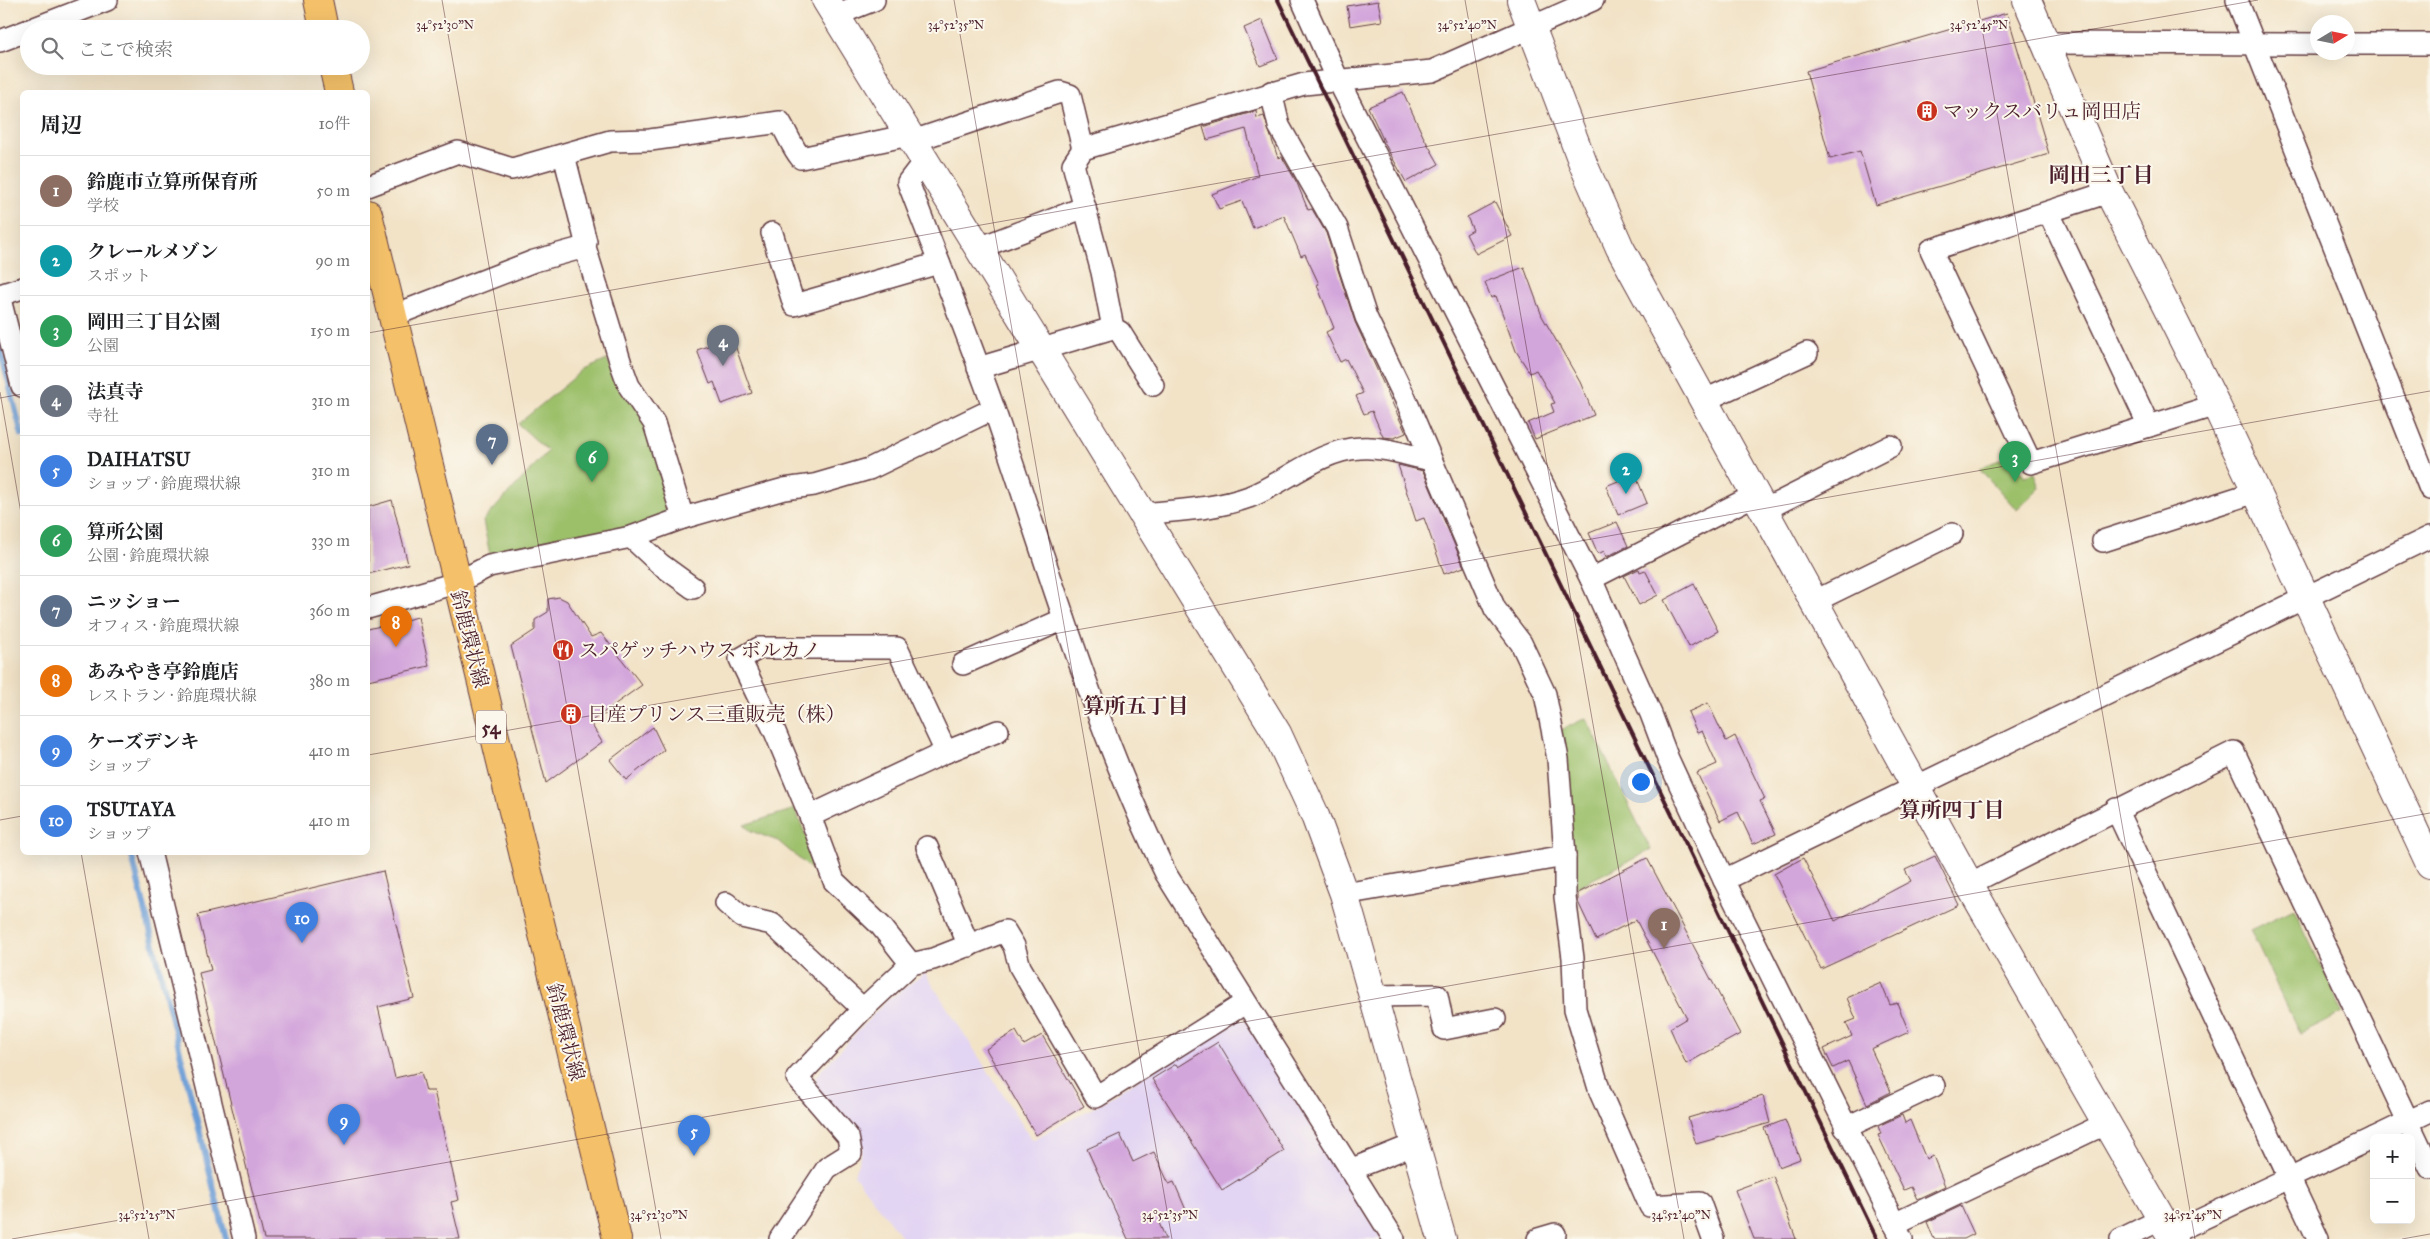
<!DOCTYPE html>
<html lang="ja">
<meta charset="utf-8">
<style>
:root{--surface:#fff;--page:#f6f6f6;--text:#202124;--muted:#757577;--line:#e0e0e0;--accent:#c8321e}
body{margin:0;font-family:"IM FELL Great Primer","Noto Serif JP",serif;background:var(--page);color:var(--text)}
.controls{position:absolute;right:15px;bottom:15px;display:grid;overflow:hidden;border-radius:8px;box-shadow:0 5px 20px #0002}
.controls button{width:45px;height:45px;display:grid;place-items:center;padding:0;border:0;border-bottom:1px solid var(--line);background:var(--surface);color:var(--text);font:25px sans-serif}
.compass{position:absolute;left:2310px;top:15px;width:45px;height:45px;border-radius:50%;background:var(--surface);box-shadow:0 5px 20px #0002;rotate:80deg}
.you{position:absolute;left:1640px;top:781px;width:18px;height:18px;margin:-12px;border:4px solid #fff;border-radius:50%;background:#1a73e8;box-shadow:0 0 0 8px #1a73e833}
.badge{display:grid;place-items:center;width:32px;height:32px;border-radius:50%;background:var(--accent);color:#fff;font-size:16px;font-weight:700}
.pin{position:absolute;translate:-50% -41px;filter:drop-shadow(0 1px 2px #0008)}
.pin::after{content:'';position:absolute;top:26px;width:18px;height:15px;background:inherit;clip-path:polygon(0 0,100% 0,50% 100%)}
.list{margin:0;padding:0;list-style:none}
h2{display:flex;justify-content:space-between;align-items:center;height:65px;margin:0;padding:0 20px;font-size:21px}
h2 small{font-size:16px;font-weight:400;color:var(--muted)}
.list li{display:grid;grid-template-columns:32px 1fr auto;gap:15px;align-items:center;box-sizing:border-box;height:70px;padding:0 20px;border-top:1px solid var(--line)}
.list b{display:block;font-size:19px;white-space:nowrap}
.list p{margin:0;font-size:16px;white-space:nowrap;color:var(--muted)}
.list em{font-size:16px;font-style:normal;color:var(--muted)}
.icon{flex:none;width:28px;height:28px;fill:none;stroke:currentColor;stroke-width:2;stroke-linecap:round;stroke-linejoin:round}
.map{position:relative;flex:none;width:2430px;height:1239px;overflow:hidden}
.search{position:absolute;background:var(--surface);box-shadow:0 5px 20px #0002;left:20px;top:20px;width:350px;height:55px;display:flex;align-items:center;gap:12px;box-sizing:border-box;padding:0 18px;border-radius:28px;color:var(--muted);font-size:19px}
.panel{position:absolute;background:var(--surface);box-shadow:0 5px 20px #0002;left:20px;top:90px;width:350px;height:765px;border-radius:8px}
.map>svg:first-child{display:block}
.built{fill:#e2d4f3}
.green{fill:#9cc06b;stroke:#73704b}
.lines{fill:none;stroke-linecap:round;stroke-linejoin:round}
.stream{stroke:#6c9dd6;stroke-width:6}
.building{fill:#d3a6db}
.minor-casing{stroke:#633c42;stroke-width:24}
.tertiary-casing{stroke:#633c42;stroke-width:30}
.primary-casing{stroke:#633c42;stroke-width:30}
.minor{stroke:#fff;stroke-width:21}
.tertiary{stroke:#fff;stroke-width:28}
.primary{stroke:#f4c16a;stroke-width:28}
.rail{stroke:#4a1f2b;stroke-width:4}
.ticks{fill:none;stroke:#4a1f2b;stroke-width:1;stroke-opacity:0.45}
.labels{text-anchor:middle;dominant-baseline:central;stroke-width:4;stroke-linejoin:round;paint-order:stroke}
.shield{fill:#fbf7ec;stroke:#7f6065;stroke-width:1}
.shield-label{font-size:19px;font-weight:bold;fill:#4a1f2b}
.poi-label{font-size:20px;fill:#4a1f2b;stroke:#fbf7ec;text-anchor:start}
.street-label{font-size:20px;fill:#4a1f2b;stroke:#fbf7ec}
.neighbourhood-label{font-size:21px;font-weight:bold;fill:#4a1f2b;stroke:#fbf7ec}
.ticks-label{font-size:12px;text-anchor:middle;fill:#4a1f2b;stroke:#fbf7ec;stroke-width:4;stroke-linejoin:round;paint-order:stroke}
</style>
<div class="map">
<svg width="2430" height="1239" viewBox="0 0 2430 1239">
<rect width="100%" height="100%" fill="#fbf7ec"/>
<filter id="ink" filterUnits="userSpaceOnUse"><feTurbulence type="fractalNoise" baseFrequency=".02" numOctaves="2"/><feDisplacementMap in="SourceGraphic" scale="10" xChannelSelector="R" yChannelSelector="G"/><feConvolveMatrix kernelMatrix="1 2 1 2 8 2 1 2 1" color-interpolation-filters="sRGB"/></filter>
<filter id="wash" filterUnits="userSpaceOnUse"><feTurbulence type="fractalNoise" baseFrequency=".0096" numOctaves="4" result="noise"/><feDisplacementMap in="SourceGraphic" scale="20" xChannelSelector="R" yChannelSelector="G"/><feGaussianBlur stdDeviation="1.12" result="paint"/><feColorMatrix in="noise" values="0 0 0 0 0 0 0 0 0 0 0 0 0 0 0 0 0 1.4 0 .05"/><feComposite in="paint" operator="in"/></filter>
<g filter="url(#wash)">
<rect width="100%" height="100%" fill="#f2e3c7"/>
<!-- built -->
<polygon class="built" points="925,973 1032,1140 1093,1108 1234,1019 1247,1022 1382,1239 903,1239 854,1175 863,1147 816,1090 816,1076 885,1002"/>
<!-- green -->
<g class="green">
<polygon points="607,360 649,426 672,519 490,555 483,521 548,451 518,424 582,371"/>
<polygon points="2012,455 2024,476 2035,473 2040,488 2017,510 1979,468"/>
<polygon points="1586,718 1651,850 1573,889 1561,730"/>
<polygon points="795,809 824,880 778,841 751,831 744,825"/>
<polygon points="2294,909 2343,1013 2300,1034 2250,930"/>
</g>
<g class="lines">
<!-- stream -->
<g class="stream">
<polyline points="0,347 22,435"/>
<polyline points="131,852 226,1239"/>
</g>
</g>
<g id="blocks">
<!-- building -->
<g class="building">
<polygon points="1378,1 1382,21 1350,26 1347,6"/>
<polygon points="2007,13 2049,154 1876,205 1860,151 1830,159 1806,71"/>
<polygon points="1262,20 1278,59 1260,66 1244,28"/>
<polygon points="1403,92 1423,136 1439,164 1406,182 1388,150 1368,107"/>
<polygon points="1256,111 1257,118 1264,116 1278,158 1282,157 1297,183 1308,210 1312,209 1326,233 1355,322 1406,433 1394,438 1383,437 1372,411 1364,414 1356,396 1363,393 1346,359 1340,362 1326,332 1334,328 1317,285 1319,284 1305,254 1301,256 1284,216 1253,228 1242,201 1219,209 1212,194 1258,176 1246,129 1207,140 1203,127"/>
<polygon points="1495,202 1512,236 1476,254 1466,234 1473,230 1467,217"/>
<polygon points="1524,267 1542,316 1580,382 1594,415 1535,439 1528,423 1554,412 1551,404 1555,403 1536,370 1530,373 1516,351 1496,296 1491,298 1485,282"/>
<polygon points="732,337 752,393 722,404 714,382 710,384 697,350"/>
<polygon points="1398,465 1423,471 1464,567 1444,574 1424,518 1416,521"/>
<polygon points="1635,474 1647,503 1618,515 1606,486"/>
<polygon points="392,500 408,564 368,574 368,507"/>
<polygon points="1617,522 1628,546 1606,557 1604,551 1598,554 1589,533"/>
<polygon points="1639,569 1640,572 1645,570 1658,595 1639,605 1624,576"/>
<polygon points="1694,584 1718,631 1689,647 1664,600"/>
<polygon points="559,597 567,601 591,637 601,633 642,685 590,722 602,742 546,783 511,646 535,630 535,620 548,612 548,599"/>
<polygon points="418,617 429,666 368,680 368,629"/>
<polygon points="1708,703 1726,741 1735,736 1765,799 1760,801 1776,834 1753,844 1738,812 1720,821 1697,773 1717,764 1702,731 1697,733 1688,712"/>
<polygon points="653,727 664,750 626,780 610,760"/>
<polygon points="1935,856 1959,905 1821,969 1774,874 1803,858 1835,921 1911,881 1905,870"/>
<polygon points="1647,858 1740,1034 1686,1064 1670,1028 1687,1018 1636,920 1596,940 1578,902 1578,893"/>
<polygon points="383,871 414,998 378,1007 395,1078 421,1072 426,1091 434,1091 459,1200 451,1202 460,1239 264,1239 199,973 211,970 198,915"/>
<polygon points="1881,983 1890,1005 1897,1003 1909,1032 1871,1049 1891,1092 1867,1104 1848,1061 1833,1068 1824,1049 1852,1036 1846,1023 1856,1019 1847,998"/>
<polygon points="1016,1031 1024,1045 1042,1035 1084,1106 1036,1135 986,1049"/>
<polygon points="1218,1042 1284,1151 1222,1190 1152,1079 1176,1064 1178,1067"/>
<polygon points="1763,1096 1770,1123 1696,1144 1688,1118"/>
<polygon points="1902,1115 1905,1123 1910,1120 1926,1159 1933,1156 1945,1186 1917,1199 1911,1187 1904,1190 1878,1135 1881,1134 1878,1126"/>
<polygon points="1785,1120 1800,1159 1779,1167 1764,1128"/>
<polygon points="1120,1134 1133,1162 1154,1152 1169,1184 1174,1182 1186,1210 1159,1223 1166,1239 1128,1239 1087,1149"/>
<polygon points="1773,1176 1796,1239 1754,1239 1735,1190"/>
<polygon points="1961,1206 1974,1234 1964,1239 1934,1239 1927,1222"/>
</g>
</g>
</g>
<g filter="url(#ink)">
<use href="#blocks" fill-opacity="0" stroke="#633c42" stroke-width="1"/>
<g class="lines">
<!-- minor casing -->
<g class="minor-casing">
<g id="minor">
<polyline points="1302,0 1338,80 1591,579 1651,714 1668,759 1724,880 1902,1239"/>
<polyline points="2237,0 2430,489"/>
<polyline points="836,15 874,0"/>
<polyline points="32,29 107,0"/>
<polyline points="0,41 29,30"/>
<polyline points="2044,43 2318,44"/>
<polyline points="2348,44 2430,44"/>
<polyline points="1271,92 1279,126 1337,228 1366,317 1405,398 1495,609 1521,643 1545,694 1558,759 1565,856 1565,897 1573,958 1575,1009 1600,1092 1650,1206 1700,1203 1713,1239"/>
<polyline points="913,141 1060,92 1070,95 1083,149 1304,84 1432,71 1593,0"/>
<polyline points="1083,149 1073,164 1102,272 1113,328 1120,332 1153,385"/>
<polyline points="564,155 586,242 585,247 621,364 629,386 654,423 683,518"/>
<path d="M924,161L908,182C937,258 967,333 994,409C1048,565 1093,725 1166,874L1394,1239"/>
<path d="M368,186L458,152L512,169L610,141L650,140L780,122C788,135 792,147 801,158L909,135"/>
<polyline points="2109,192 1931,250 2031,463 2216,405"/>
<polyline points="2049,213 2149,426"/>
<polyline points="772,233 794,305 939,263"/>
<polyline points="979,248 1085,207"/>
<polyline points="0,295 22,288"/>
<polyline points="0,299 22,386"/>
<polyline points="392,316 534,261 585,247"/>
<polyline points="978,368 1113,328"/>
<polyline points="1703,401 1807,353"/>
<polyline points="1764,510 1891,446"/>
<path d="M1143,514C1178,510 1216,509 1249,497C1285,483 1319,450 1360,448C1383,446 1409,456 1431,460"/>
<polyline points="631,537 660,564 693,588"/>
<polyline points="2103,541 2256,492"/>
<polyline points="1591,579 1755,495"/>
<polyline points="1813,602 1952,534"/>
<polyline points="368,608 456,583 489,566 631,537 683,518 784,489 814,485 869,469 993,409"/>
<polyline points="963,664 1064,619"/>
<polyline points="946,752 998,731"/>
<polyline points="2116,809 2318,1239"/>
<polyline points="810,816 946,752 897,648 759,648 740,659 775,732 810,816 834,881 881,926 911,964"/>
<polyline points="927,847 969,946"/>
<polyline points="150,852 244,1239"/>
<polyline points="1724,880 2430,537"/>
<polyline points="1969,884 2234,752 2430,1168"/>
<polyline points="1344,894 1565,856"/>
<polyline points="726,903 742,917 772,924 863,1009"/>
<polyline points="1373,996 1437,995 1444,1029 1495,1019"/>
<polyline points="1845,1128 1934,1086"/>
<polyline points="2374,1138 2430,1111"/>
<polyline points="1350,1170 1415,1144"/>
<polyline points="1894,1224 2105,1124"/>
<polyline points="2170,1234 2374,1138"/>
<polyline points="780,1239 827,1168 851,1153 848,1137 797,1078 863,1009 911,964 933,959 1005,931 1014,946 1020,967 1096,1097 1245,1003"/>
<polyline points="1538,1239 1555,1234"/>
<polyline points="2121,1239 2160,1220"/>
</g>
</g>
<!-- tertiary casing -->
<g class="tertiary-casing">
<g id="tertiary">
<polyline points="826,0 1277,733 1314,813 1344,894 1442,1239"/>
<polyline points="1521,0 1584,166 1620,248 1969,884 2173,1239"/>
<polyline points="2027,0 2109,192 2216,405 2430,864"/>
</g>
</g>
<!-- primary casing -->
<g class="primary-casing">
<g id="primary">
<polyline points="318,0 324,29"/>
<polyline points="333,66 339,92"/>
<polyline points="368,214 617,1239"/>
</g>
</g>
<!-- minor -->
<use href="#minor" class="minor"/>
<!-- tertiary -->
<use href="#tertiary" class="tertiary"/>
<!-- primary -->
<use href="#primary" class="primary"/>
<!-- rail -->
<polyline class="rail" points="1278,0 1877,1239"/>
</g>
</g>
<!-- ticks -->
<path class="ticks" d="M442,0L661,1239M954,0L1172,1239M1465,0L1684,1239M1977,0L2195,1239M368,333L2258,0M0,392L22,519M0,398L22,394M368,755L2430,391M0,820L22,816M81,852L149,1239M12,1239L2430,813M2402,1239L2430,1234"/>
<!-- icons -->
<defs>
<g id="building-disc" transform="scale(1.125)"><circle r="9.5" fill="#c8321e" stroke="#fbf7ec"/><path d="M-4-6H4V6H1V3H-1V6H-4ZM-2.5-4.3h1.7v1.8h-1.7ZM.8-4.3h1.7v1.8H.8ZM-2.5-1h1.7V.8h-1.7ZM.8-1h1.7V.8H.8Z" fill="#fff"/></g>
<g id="restaurant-disc" transform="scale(1.125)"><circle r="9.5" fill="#c8321e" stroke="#fbf7ec"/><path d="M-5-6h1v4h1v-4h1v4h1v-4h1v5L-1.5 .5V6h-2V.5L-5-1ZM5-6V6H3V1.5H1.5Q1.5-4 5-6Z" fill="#fff"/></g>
</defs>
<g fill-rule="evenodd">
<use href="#building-disc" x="1927" y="111"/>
<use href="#restaurant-disc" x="563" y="650"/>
<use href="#building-disc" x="571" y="714"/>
</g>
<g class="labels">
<!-- shield labels -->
<rect class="shield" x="476" y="710.5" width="30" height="33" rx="4"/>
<g class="shield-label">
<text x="491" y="727">54</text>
</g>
<!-- poi labels -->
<g class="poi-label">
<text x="1943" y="111">マックスバリュ岡田店</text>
<text x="579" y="650">スパゲッチハウス ボルカノ</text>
<text x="587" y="714">日産プリンス三重販売（株）</text>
</g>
<!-- street labels -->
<g class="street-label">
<text transform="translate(470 639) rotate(76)">鈴鹿環状線</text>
<text transform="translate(566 1032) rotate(76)">鈴鹿環状線</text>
</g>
<!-- neighbourhood labels -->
<g class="neighbourhood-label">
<text x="2101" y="175">岡田三丁目</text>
<text x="1136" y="706">算所五丁目</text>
<text x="1952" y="810">算所四丁目</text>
</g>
</g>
<g class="ticks-label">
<text x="445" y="29">34°52'30"N</text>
<text x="956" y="29">34°52'35"N</text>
<text x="1467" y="29">34°52'40"N</text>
<text x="1979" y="29">34°52'45"N</text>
<text x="147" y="1219">34°52'25"N</text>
<text x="659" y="1219">34°52'30"N</text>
<text x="1170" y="1219">34°52'35"N</text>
<text x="1681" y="1219">34°52'40"N</text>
<text x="2193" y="1219">34°52'45"N</text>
</g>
</svg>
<div class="controls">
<button>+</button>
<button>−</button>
</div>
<svg class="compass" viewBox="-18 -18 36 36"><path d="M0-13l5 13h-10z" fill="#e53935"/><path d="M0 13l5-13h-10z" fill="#757577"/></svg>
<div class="you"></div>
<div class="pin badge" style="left:1664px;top:949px;background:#8d6e63">1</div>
<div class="pin badge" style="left:1626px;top:494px;background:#0f9aa8">2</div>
<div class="pin badge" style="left:2015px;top:482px;background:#2e9e5b">3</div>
<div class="pin badge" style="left:723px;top:366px;background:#6b7280">4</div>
<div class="pin badge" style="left:694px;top:1156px;background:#3f7fe0">5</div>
<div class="pin badge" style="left:592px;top:482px;background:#2e9e5b">6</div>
<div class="pin badge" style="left:492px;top:465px;background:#5c6f8a">7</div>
<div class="pin badge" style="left:396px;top:647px;background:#e8710a">8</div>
<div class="pin badge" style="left:344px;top:1145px;background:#3f7fe0">9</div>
<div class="pin badge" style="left:302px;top:943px;background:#3f7fe0">10</div>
<div class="search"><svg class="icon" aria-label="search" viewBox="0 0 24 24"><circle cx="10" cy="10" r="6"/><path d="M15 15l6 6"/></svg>ここで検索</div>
<section class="panel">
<h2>周辺<small>10件</small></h2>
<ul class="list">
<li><span class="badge" style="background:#8d6e63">1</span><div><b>鈴鹿市立算所保育所</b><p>学校</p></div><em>50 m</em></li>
<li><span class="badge" style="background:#0f9aa8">2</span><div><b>クレールメゾン</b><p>スポット</p></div><em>90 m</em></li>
<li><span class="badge" style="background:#2e9e5b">3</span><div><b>岡田三丁目公園</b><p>公園</p></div><em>150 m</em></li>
<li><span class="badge" style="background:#6b7280">4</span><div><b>法真寺</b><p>寺社</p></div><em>310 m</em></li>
<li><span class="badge" style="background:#3f7fe0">5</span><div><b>DAIHATSU</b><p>ショップ · 鈴鹿環状線</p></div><em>310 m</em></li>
<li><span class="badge" style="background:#2e9e5b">6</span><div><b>算所公園</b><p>公園 · 鈴鹿環状線</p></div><em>330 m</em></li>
<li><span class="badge" style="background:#5c6f8a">7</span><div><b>ニッショー</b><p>オフィス · 鈴鹿環状線</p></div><em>360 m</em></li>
<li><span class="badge" style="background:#e8710a">8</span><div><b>あみやき亭鈴鹿店</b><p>レストラン · 鈴鹿環状線</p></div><em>380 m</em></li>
<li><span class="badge" style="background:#3f7fe0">9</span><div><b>ケーズデンキ</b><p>ショップ</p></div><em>410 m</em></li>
<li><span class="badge" style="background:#3f7fe0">10</span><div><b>TSUTAYA</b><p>ショップ</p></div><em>410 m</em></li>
</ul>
</section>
</div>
